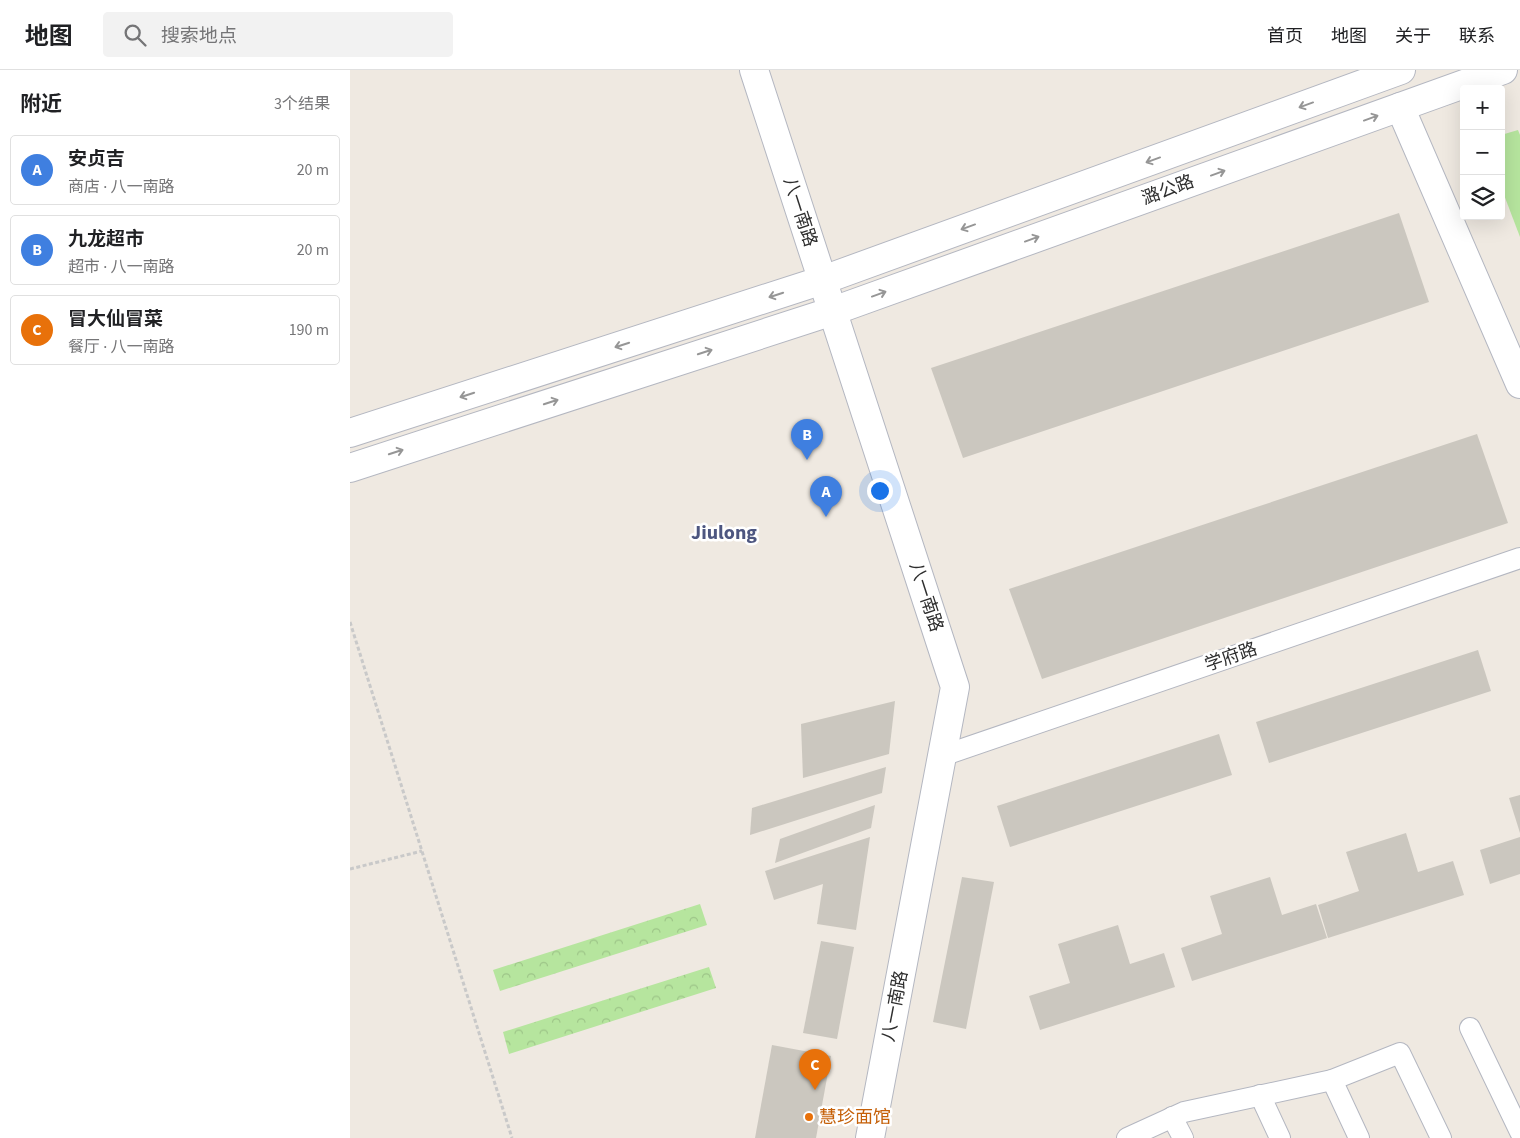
<!DOCTYPE html>
<html lang="zh">
<meta charset="utf-8">
<style>
:root{--surface:#fff;--page:#f2f2f2;--text:#202124;--muted:#757577;--line:#e0e0e0;--accent:#4264fb}
body{margin:0;font-family:"Source Sans 3","Noto Sans SC",sans-serif;background:var(--page);color:var(--text)}
.controls{position:absolute;right:15px;top:15px;display:grid;overflow:hidden;border-radius:5px;box-shadow:0 5px 20px #0002}
.controls button{width:45px;height:45px;display:grid;place-items:center;padding:0;border:0;border-bottom:1px solid var(--line);background:var(--surface);color:var(--text);font:25px sans-serif}
.you{position:absolute;left:529px;top:420px;width:18px;height:18px;margin:-12px;border:4px solid #fff;border-radius:50%;background:#1a73e8;box-shadow:0 0 0 8px #1a73e833}
.badge{display:grid;place-items:center;width:32px;height:32px;border-radius:50%;background:var(--accent);color:#fff;font-size:16px;font-weight:700}
.pin{position:absolute;translate:-50% -41px;filter:drop-shadow(0 1px 2px #0008)}
.pin::after{content:'';position:absolute;top:26px;width:18px;height:15px;background:inherit;clip-path:polygon(0 0,100% 0,50% 100%)}
.list{margin:0;padding:0;list-style:none}
h2{display:flex;justify-content:space-between;align-items:center;height:65px;margin:0;padding:0 20px;font-size:21px}
h2 small{font-size:16px;font-weight:400;color:var(--muted)}
.list li{display:grid;grid-template-columns:32px 1fr auto;gap:15px;align-items:center;box-sizing:border-box;height:70px;margin:0 10px 10px;padding:0 10px;border:1px solid var(--line);border-radius:5px}
.list b{display:block;font-size:19px;white-space:nowrap}
.list p{margin:0;font-size:16px;white-space:nowrap;color:var(--muted)}
.list em{font-size:16px;font-style:normal;color:var(--muted)}
.icon{flex:none;width:28px;height:28px;fill:none;stroke:currentColor;stroke-width:2;stroke-linecap:round;stroke-linejoin:round}
.map{position:relative;flex:none;width:1170px;height:1068px;overflow:hidden}
header{display:flex;align-items:center;gap:30px;box-sizing:border-box;height:70px;padding:0 25px;background:var(--surface);border-bottom:1px solid var(--line)}
header strong{font-size:24px}
nav{display:flex;gap:28px;margin-inline-start:auto;font-size:18px}
.search{width:350px;height:45px;background:var(--page);display:flex;align-items:center;gap:12px;box-sizing:border-box;padding:0 18px;border-radius:5px;color:var(--muted);font-size:19px}
main{display:flex}
aside{flex:1;background:var(--surface)}
.map>svg:first-child{display:block}
.green{fill:#b6e59e}
.forest{fill:url(#forest-crowns)}
.building{fill:#cbc7bf}
.lines{fill:none;stroke-linecap:round;stroke-linejoin:round}
.street-casing{stroke:#b4b7c1;stroke-width:22}
.secondary-casing{stroke:#b4b7c1;stroke-width:30}
.path{stroke:#c9c9c9;stroke-width:3;stroke-dasharray:4 2.5;stroke-linecap:butt}
.street{stroke:#fff;stroke-width:20}
.secondary{stroke:#fff;stroke-width:28}
.oneway{stroke:#969696}
.food-dot{fill:#e8710a;stroke:#fff;stroke-width:2}
.labels{text-anchor:middle;dominant-baseline:central;stroke-width:5;stroke-linejoin:round;paint-order:stroke}
.street-label{font-size:18px;fill:#2e2e2e;stroke:#fff}
.food-label{font-size:18px;fill:#c56008;stroke:#fff;text-anchor:start}
.quarter-label{font-size:20px;font-weight:bold;fill:#4d5680;stroke:#fff}
</style>
<header>
<strong>地图</strong>
<div class="search"><svg class="icon" aria-label="search" viewBox="0 0 24 24"><circle cx="10" cy="10" r="6"/><path d="M15 15l6 6"/></svg>搜索地点</div>
<nav><a>首页</a><a>地图</a><a>关于</a><a>联系</a></nav>
</header>
<main>
<aside>
<h2>附近<small>3个结果</small></h2>
<ul class="list">
<li><span class="badge" style="background:#3f7fe0">A</span><div><b>安贞吉</b><p>商店 · 八一南路</p></div><em>20 m</em></li>
<li><span class="badge" style="background:#3f7fe0">B</span><div><b>九龙超市</b><p>超市 · 八一南路</p></div><em>20 m</em></li>
<li><span class="badge" style="background:#e8710a">C</span><div><b>冒大仙冒菜</b><p>餐厅 · 八一南路</p></div><em>190 m</em></li>
</ul>
</aside>
<div class="map">
<svg width="1170" height="1068" viewBox="0 0 1170 1068">
<defs>
<pattern id="forest-crowns" width="20" height="18" patternUnits="userSpaceOnUse" patternTransform="scale(1.25)"><rect width="20" height="18" fill="#b6e59e"/><path d="M2 6a3 3 0 1 1 6 0M12 15a3 3 0 1 1 6 0" fill="none" stroke="#9dc588"/></pattern>
</defs>
<rect width="100%" height="100%" fill="#efe9e1"/>
<!-- green -->
<polygon class="green" points="1168,60 1170,65 1170,167 1151,117 1151,65"/>
<!-- forest -->
<g class="forest">
<polygon points="350,834 357,855 150,921 143,900"/>
<polygon points="359,897 366,918 159,984 153,962"/>
</g>
<!-- building -->
<g class="building">
<polygon points="1049,143 1079,232 613,388 581,298"/>
<polygon points="1127,364 1158,453 692,609 659,519"/>
<polygon points="1128,580 1141,621 919,693 906,652"/>
<polygon points="545,631 539,684 453,708 451,654"/>
<polygon points="869,664 882,705 660,777 647,736"/>
<polygon points="536,697 532,723 400,765 402,738"/>
<polygon points="1170,725 1170,763 1159,728"/>
<polygon points="525,735 521,758 425,793 430,769"/>
<polygon points="1056,763 1068,802 1103,791 1114,825 978,868 968,835 1009,821 996,782"/>
<polygon points="520,767 506,860 467,854 473,814 424,830 415,801"/>
<polygon points="1170,767 1170,804 1140,814 1130,780"/>
<polygon points="612,807 644,812 616,959 583,952"/>
<polygon points="920,807 932,845 966,834 977,868 842,911 831,878 872,864 860,826"/>
<polygon points="768,855 780,894 814,883 825,917 690,960 679,926 720,913 708,874"/>
<polygon points="471,871 504,877 487,969 453,963"/>
<polygon points="422,975 481,986 466,1068 405,1068"/>
</g>
<g class="lines">
<!-- street casing -->
<g class="street-casing">
<g id="street">
<polyline points="592,686 1170,488"/>
<polyline points="1120,958 1170,1062"/>
<polyline points="982,1010 1009,1068"/>
<polyline points="910,1025 930,1068"/>
<polyline points="822,1047 833,1068"/>
<polyline points="777,1068 834,1042 982,1010 1050,983 1091,1068"/>
</g>
</g>
<!-- secondary casing -->
<g class="secondary-casing">
<g id="secondary">
<polyline points="404,0 605,617 520,1068"/>
<polyline points="1050,37 1170,314"/>
<polyline points="0,363 473,210 1051,0"/>
<polyline points="0,398 483,241 1153,0"/>
</g>
</g>
<!-- path -->
<g class="path">
<polyline points="0,552 162,1068"/>
<polyline points="0,799 72,781"/>
</g>
<!-- street -->
<use href="#street" class="street"/>
<!-- secondary -->
<use href="#secondary" class="secondary"/>
</g>
<!-- one-way arrows -->
<defs><path id="oneway-shaft" d="M-6 0H5M1.5-3L5.5 0L1.5 3" fill="none" stroke-width="1.6" stroke-linecap="round" stroke-linejoin="round" transform="scale(1.25)"/></defs>
<g class="oneway">
<use href="#oneway-shaft" transform="translate(956 35) rotate(160)"/>
<use href="#oneway-shaft" transform="translate(1021 48) rotate(-20)"/>
<use href="#oneway-shaft" transform="translate(803 90) rotate(160)"/>
<use href="#oneway-shaft" transform="translate(868 103) rotate(-20)"/>
<use href="#oneway-shaft" transform="translate(618 157) rotate(160)"/>
<use href="#oneway-shaft" transform="translate(682 169) rotate(-20)"/>
<use href="#oneway-shaft" transform="translate(529 224) rotate(-20)"/>
<use href="#oneway-shaft" transform="translate(426 225) rotate(162)"/>
<use href="#oneway-shaft" transform="translate(272 275) rotate(162)"/>
<use href="#oneway-shaft" transform="translate(355 282) rotate(-18)"/>
<use href="#oneway-shaft" transform="translate(117 325) rotate(162)"/>
<use href="#oneway-shaft" transform="translate(201 332) rotate(-18)"/>
<use href="#oneway-shaft" transform="translate(46 382) rotate(-18)"/>
</g>
<!-- markers -->
<circle class="food-dot" cx="459" cy="1047" r="5"/>
<g class="labels">
<!-- street labels -->
<g class="street-label">
<text transform="translate(818 120) rotate(-20)">潞公路</text>
<text transform="translate(450 142) rotate(72)">八一南路</text>
<text transform="translate(576 527) rotate(72)">八一南路</text>
<text transform="translate(881 587) rotate(-19)">学府路</text>
<text transform="translate(545 936) rotate(-79)">八一南路</text>
</g>
<!-- food labels -->
<g class="food-label">
<text x="469" y="1047">慧珍面馆</text>
</g>
<!-- quarter labels -->
<g class="quarter-label">
<text x="374" y="463">Jiulong</text>
</g>
</g>
</svg>
<div class="controls">
<button>+</button>
<button>−</button>
<button><svg class="icon" aria-label="layers" viewBox="0 0 24 24"><path d="M12 4l9 5-9 5-9-5zM3 14l9 5 9-5"/></svg></button>
</div>
<div class="you"></div>
<div class="pin badge" style="left:476px;top:447px;background:#3f7fe0">A</div>
<div class="pin badge" style="left:457px;top:390px;background:#3f7fe0">B</div>
<div class="pin badge" style="left:465px;top:1020px;background:#e8710a">C</div>
</div>
</main>
